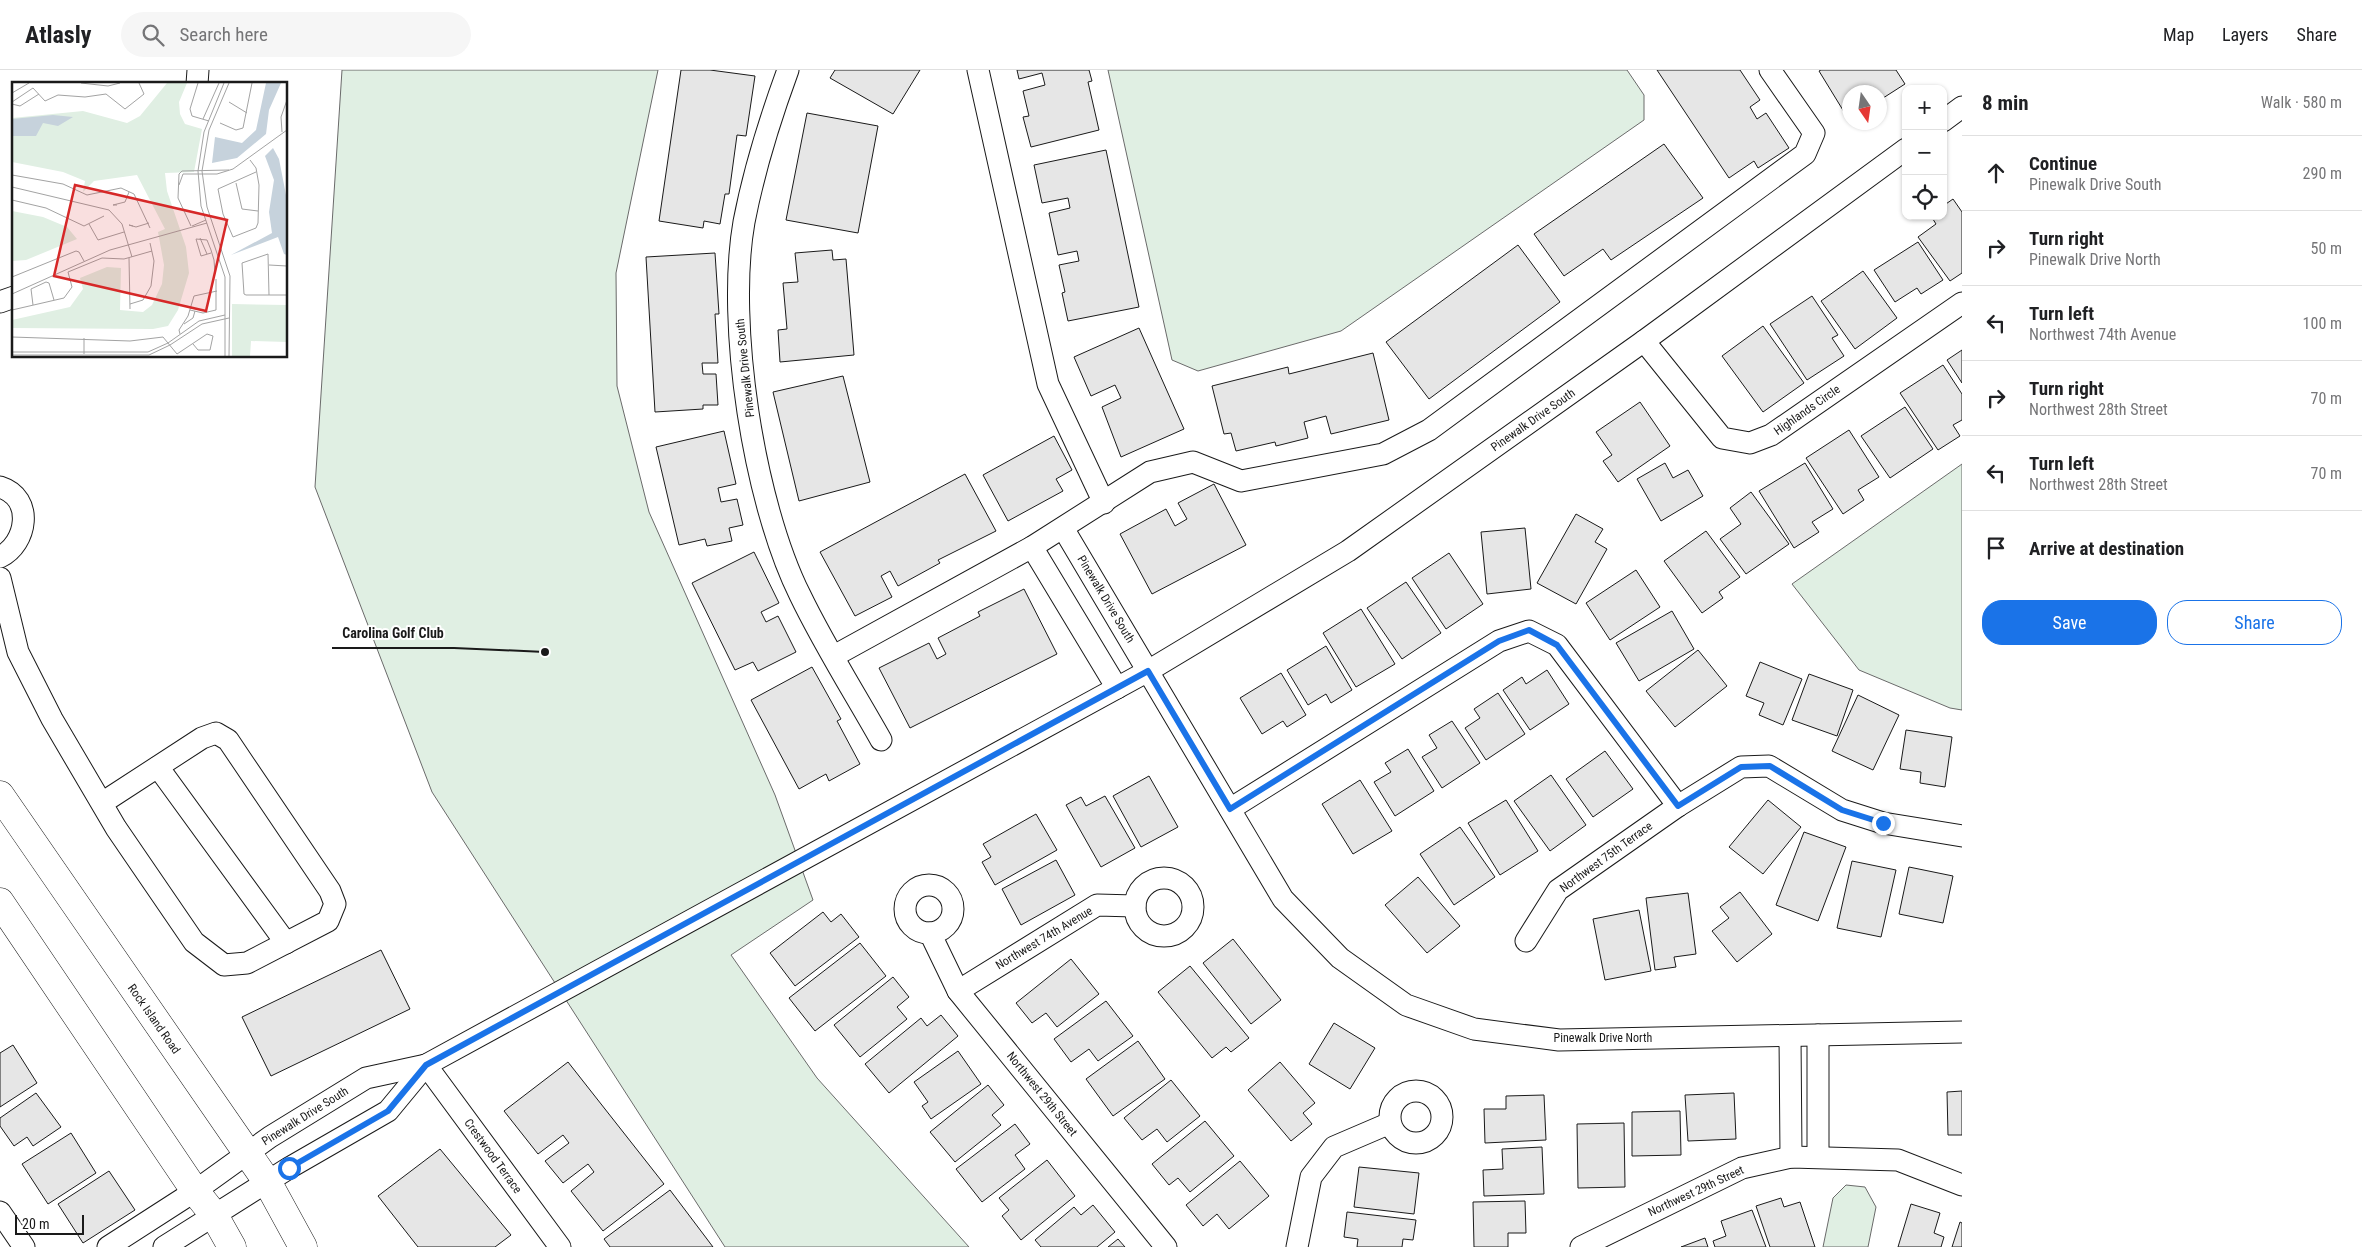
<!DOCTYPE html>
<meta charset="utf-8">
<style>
:root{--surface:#fff;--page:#f6f6f6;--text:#202124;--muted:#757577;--line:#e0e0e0;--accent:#1a73e8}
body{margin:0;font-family:"Roboto Condensed",sans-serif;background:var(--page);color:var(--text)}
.controls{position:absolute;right:15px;top:15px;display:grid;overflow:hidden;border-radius:10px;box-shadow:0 1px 4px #0004}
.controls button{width:45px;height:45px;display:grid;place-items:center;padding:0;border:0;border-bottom:1px solid var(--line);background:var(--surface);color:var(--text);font:25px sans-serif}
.compass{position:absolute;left:1842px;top:15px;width:45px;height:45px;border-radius:50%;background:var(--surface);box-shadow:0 1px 4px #0004;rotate:167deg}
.scale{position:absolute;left:15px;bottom:12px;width:69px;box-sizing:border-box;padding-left:5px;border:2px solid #1a1a1a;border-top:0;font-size:14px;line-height:18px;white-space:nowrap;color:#1a1a1a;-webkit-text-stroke:4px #fff;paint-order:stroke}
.stop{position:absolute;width:15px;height:15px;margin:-11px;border:4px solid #1a73e8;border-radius:50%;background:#fff}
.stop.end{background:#1a73e8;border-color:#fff;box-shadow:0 1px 5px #0008}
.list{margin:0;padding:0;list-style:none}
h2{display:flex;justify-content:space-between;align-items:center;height:65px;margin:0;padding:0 20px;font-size:21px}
h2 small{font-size:16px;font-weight:400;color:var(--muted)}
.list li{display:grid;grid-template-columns:32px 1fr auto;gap:15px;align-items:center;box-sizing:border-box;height:75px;padding:0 20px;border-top:1px solid var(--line)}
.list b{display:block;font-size:19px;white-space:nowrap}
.list p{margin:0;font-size:16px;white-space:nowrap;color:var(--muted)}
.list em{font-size:16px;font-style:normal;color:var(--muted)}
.actions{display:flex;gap:10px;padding:15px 20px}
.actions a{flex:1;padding:11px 0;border:1px solid var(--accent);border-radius:20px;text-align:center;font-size:18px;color:var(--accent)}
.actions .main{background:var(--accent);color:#fff}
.icon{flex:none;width:28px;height:28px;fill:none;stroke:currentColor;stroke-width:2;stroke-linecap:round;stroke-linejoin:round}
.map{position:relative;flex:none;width:1962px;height:1177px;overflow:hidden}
header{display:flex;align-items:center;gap:30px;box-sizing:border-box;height:70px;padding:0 25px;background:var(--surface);border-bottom:1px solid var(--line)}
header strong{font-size:24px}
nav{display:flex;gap:28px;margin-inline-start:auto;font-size:18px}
.search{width:350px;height:45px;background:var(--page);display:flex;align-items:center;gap:12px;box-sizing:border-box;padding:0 18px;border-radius:28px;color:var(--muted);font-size:19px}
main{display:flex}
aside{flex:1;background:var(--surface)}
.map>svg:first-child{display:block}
.green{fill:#e0efe3;stroke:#6a6a6a}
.building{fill:#e6e6e6;stroke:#1a1a1a}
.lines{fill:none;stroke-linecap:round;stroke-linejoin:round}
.minor-casing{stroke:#1a1a1a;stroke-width:23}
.secondary-casing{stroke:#1a1a1a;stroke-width:29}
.minor{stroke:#fff;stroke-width:21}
.secondary{stroke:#fff;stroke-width:28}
.route{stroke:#1a73e8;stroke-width:6}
.labels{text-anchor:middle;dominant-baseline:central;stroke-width:4;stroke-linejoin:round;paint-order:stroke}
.street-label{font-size:12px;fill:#1a1a1a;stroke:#fff}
.inset-road{fill:none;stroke:#a3a3a3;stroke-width:1}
.view{fill:#d62828;fill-opacity:0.15;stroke:#d62828;stroke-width:2.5}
.inset-edge{fill:none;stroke:#1a1a1a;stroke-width:2.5}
.leader{fill:none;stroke:#1a1a1a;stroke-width:2}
.callout-dot{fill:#1a1a1a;stroke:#fff;stroke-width:2}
.callout-label{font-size:14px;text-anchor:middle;font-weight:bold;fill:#1a1a1a;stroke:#fff;stroke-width:4;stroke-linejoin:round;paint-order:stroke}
</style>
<header>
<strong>Atlasly</strong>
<div class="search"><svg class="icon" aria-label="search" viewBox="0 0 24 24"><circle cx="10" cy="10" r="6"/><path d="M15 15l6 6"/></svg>Search here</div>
<nav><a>Map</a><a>Layers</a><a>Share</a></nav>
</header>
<main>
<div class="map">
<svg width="1962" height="1177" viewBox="0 0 1962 1177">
<rect width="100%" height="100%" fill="#fff"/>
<!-- green -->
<g class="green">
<polygon points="342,0 658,0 616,203 617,316 649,442 775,725 813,830 731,885 817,1008 969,1177 725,1177 432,722 315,417"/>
<polygon points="1108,0 1627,0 1644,25 1644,50 1341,261 1198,301 1172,290"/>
<polygon points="1962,394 1962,640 1950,638 1859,600 1792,514"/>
<polygon points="1846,1115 1865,1117 1876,1137 1868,1177 1823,1177 1833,1128"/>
</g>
<!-- building -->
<g class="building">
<polygon points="681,0 710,0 755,6 746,66 737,65 729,124 725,124 720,154 704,151 703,158 659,151"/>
<polygon points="835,0 920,0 893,44 830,8"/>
<polygon points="1017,0 1089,0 1092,11 1088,12 1099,60 1031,77 1023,47 1029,46 1023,21 1045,15 1042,3 1019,9"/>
<polygon points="1657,0 1740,0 1760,30 1750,37 1757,49 1766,43 1789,78 1758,98 1754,91 1729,108"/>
<polygon points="1821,0 1896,0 1905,14 1880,30 1880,22 1850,22 1849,50 1819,1"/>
<polygon points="807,43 878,56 858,163 786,150"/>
<polygon points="1664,74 1703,128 1611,190 1603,179 1564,206 1534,164"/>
<polygon points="1106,80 1139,237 1068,251 1062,223 1065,222 1059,195 1079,191 1077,181 1058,185 1049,143 1070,138 1068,128 1042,133 1034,95"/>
<polygon points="1953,129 1962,142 1962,203 1950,211 1918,167 1936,154 1931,146 1943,146 1943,136"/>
<polygon points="1918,172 1943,210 1921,224 1917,218 1895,232 1874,200"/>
<polygon points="1518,175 1560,232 1429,329 1386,272"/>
<polygon points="832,180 833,190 846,189 854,285 780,292 778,260 787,259 783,213 798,212 795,183"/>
<polygon points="715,183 719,244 715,244 718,293 702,293 703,304 716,304 718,335 703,335 703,339 655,342 646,187"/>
<polygon points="1863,201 1897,248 1855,279 1821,231"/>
<polygon points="1812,226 1838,265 1832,268 1844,286 1807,310 1770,254"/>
<polygon points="1763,256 1804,313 1763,342 1722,286"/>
<polygon points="1139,258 1184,359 1121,387 1102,337 1121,328 1115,315 1091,326 1074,287"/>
<polygon points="1962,280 1962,313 1947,290"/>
<polygon points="1373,283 1389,350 1331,364 1326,346 1304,352 1308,368 1276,376 1275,372 1236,381 1231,363 1224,364 1212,316 1288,297 1289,304"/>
<polygon points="1943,295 1962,324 1962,350 1953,355 1960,366 1938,380 1900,323"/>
<polygon points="843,306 870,412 799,431 773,322"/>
<polygon points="1640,332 1670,376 1618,412 1603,391 1612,385 1596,362"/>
<polygon points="1905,337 1933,379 1890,408 1861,366"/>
<polygon points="1849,360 1879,407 1858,420 1864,430 1843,444 1806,388"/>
<polygon points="724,361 736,414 718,418 721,432 737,429 743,455 729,458 732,471 707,476 705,469 679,475 656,377"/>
<polygon points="1054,366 1072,400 1056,409 1063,421 1008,451 983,405"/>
<polygon points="1665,393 1673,408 1688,400 1703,426 1661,451 1637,409"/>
<polygon points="1805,393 1833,439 1812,452 1819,462 1794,478 1759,421"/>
<polygon points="965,404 996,461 938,490 940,493 898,516 890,501 881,506 892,527 855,546 820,482"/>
<polygon points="1214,414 1246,475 1152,524 1120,464 1166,439 1175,456 1187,449 1178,433"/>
<polygon points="1751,422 1789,474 1746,504 1720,469 1741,454 1730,438"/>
<polygon points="1576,444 1603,459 1595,472 1607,479 1576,534 1537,513"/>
<polygon points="1525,458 1531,519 1487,524 1481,462"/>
<polygon points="1706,461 1740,507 1719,522 1723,528 1702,543 1664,491"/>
<polygon points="754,482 779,533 761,542 766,552 778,546 796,582 758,601 753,592 735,600 692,513"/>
<polygon points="1449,483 1483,534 1446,559 1412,508"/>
<polygon points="1636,500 1660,537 1610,570 1586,533"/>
<polygon points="1406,512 1441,563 1402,589 1367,538"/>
<polygon points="1024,519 1057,584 910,658 879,598 929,573 937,589 946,584 938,568 980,546 978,542"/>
<polygon points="1361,539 1395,594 1356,617 1323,563"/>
<polygon points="1672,541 1694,579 1639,611 1616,573"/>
<polygon points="1326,576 1352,620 1331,633 1326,624 1308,635 1287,600"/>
<polygon points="1698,580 1727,616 1675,657 1646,621"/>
<polygon points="1760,592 1802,609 1783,655 1759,645 1764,633 1746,626"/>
<polygon points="812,597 841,649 837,651 860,694 829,711 826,704 799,719 751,630"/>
<polygon points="1547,600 1569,634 1530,660 1503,620 1522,607 1526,614"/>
<polygon points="1281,603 1306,645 1287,657 1283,651 1262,664 1240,628"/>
<polygon points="1809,604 1853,620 1837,666 1792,650"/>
<polygon points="1498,623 1525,664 1486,690 1465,658 1480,648 1474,639"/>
<polygon points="1858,625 1899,645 1873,700 1832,681"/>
<polygon points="1452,651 1480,693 1442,718 1422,687 1437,678 1429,665"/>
<polygon points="1906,660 1952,667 1945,717 1920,713 1921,702 1900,699"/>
<polygon points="1408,679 1434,721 1395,746 1374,712 1391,702 1385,693"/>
<polygon points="1605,681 1633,719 1593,747 1566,709"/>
<polygon points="1551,705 1586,755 1550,781 1514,731"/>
<polygon points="1149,706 1178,757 1141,777 1113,726"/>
<polygon points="1360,710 1392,761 1353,784 1322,734"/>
<polygon points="1105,726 1135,778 1101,797 1066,735 1081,727 1086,736"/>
<polygon points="1506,730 1538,781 1500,805 1468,753"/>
<polygon points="1768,730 1801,757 1763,804 1729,777"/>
<polygon points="1036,744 1057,780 995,815 982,792 991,787 983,774"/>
<polygon points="1460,757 1495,807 1454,835 1420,784"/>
<polygon points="1804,762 1846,777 1818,851 1776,835"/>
<polygon points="1056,790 1075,825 1021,855 1002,819"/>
<polygon points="1852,791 1896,800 1881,867 1837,858"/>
<polygon points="1909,797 1953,806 1943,853 1899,844"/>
<polygon points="1418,807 1460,856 1427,883 1385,835"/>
<polygon points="1740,822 1772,864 1737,892 1712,861 1729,848 1720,837"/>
<polygon points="1688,823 1696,884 1674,887 1676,897 1655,900 1646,828"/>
<polygon points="1639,840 1651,901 1605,910 1593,849"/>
<polygon points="823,842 831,852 841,844 859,867 795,916 770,883"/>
<polygon points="1233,869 1281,930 1251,954 1203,893"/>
<polygon points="860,873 886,906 815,961 789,928"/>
<polygon points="381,880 410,939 271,1006 242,947"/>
<polygon points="1071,889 1099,924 1057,957 1046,943 1032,953 1016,933"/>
<polygon points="1190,896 1249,968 1231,982 1226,977 1212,988 1158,922"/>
<polygon points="893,907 909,927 897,937 907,949 860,987 834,955"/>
<polygon points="1106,931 1133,966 1098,991 1089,979 1071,992 1054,969"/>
<polygon points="941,945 958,966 889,1023 865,994 921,948 927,956"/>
<polygon points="1334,953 1375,978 1350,1019 1309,994"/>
<polygon points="1138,971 1165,1009 1113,1046 1086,1009"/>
<polygon points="13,975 37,1013 0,1037 0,983"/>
<polygon points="958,981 981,1014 931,1049 922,1036 928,1032 914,1012"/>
<polygon points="568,992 664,1114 603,1161 571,1121 594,1102 588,1094 563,1113 545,1091 569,1073 563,1065 538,1084 504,1041"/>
<polygon points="1280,992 1315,1033 1303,1043 1312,1054 1291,1071 1248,1020"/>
<polygon points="1171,1010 1200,1046 1167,1072 1157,1059 1142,1070 1124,1048"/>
<polygon points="988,1015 1004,1035 992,1045 1001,1055 955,1092 930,1062"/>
<polygon points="1962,1021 1962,1065 1948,1065 1947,1022"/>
<polygon points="36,1023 61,1057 33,1076 27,1067 14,1076 0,1056 0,1048"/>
<polygon points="1734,1023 1736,1069 1688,1071 1685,1025"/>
<polygon points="1544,1025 1546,1070 1485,1073 1484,1039 1506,1039 1506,1026"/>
<polygon points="1680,1041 1681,1085 1632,1086 1632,1042"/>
<polygon points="1205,1051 1234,1086 1190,1122 1178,1108 1169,1115 1152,1094"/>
<polygon points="1624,1053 1625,1117 1578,1118 1577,1054"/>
<polygon points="1015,1054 1030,1074 1015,1085 1025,1099 982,1132 956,1099"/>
<polygon points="71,1063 96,1103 48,1134 22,1094"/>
<polygon points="1542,1077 1544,1124 1484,1126 1483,1100 1503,1099 1502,1079"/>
<polygon points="440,1079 511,1165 495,1177 418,1177 378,1126"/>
<polygon points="1047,1090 1075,1126 1021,1170 1002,1146 1009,1140 999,1128"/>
<polygon points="1240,1091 1269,1126 1229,1159 1217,1144 1203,1156 1186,1135"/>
<polygon points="1359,1097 1419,1103 1414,1144 1354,1137"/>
<polygon points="109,1101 135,1140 83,1173 58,1134"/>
<polygon points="670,1120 713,1177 610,1177 604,1169"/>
<polygon points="1781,1128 1784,1137 1800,1132 1815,1177 1770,1177 1756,1136"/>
<polygon points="1525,1131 1526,1163 1508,1163 1508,1177 1474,1177 1473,1132"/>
<polygon points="1911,1134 1940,1143 1934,1163 1944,1167 1941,1177 1898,1177"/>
<polygon points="1093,1135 1115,1162 1097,1177 1041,1177 1035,1170 1074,1137 1081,1145"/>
<polygon points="1752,1140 1766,1177 1715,1177 1713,1171 1726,1166 1721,1151"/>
<polygon points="1347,1142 1416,1150 1413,1170 1403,1169 1402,1177 1357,1177 1358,1169 1344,1167"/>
<polygon points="1960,1152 1962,1153 1962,1177 1952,1177"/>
<polygon points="1705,1168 1708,1177 1681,1177"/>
<polygon points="1118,1169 1125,1177 1108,1177"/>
</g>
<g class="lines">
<!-- minor casing -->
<g class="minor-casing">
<g id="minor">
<path d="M788,0C770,49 754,100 744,152C726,254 754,433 800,525C824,575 854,622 881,670"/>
<polyline points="978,0 1048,314 1104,433"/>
<polyline points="197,14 198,0"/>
<polyline points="1943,51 1962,37"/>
<polyline points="0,232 14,227"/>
<polyline points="1644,271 1722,368 1750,373 1771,365 1962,233"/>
<path d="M0,417C35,428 27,474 0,487"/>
<polyline points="1063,458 1283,829 1340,888 1406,935 1474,959 1559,970 1962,962"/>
<polyline points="1032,477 1117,618"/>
<polyline points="0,508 18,582 52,649 116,758 194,872 224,895 247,893 328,851 335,834 330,821 228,670 216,663 202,668 102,733"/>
<polyline points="834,586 1032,477 1150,402 1193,392 1241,411 1383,384 1429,360 1805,84 1814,63 1770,0"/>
<polyline points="158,697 286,873"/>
<polyline points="1230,739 1499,571 1529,561 1557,575 1678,736"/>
<circle cx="1164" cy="837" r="29"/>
<circle cx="929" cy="839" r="24"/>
<polyline points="930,863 958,921 1166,1177"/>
<polyline points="1526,871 1558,820 1678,736 1741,697 1769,696 1842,740 1883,753 1962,766"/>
<polyline points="958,921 1097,835 1135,836"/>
<polyline points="1790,966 1791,1087"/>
<polyline points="426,995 560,1177"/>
<circle cx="1416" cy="1047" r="26"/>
<polyline points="1818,1086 1818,965"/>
<polyline points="0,1142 24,1177"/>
<polyline points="108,1177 195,1121 270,1067 366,1008 426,995 1148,601 1348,481 1644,271 1906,79"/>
<polyline points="164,1177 289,1098 388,1041 426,995"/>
<polyline points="1297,1177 1311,1107 1334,1077 1390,1053"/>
<polyline points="1581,1177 1742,1098 1791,1087 1898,1090 1962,1115"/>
</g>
</g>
<!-- secondary casing -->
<g class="secondary-casing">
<g id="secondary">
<polyline points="0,725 268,1113 303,1177"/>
<polyline points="0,832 195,1121 214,1145 232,1177"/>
</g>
</g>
<!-- minor -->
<use href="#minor" class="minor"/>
<!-- secondary -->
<use href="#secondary" class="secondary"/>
</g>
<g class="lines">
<!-- route -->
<polyline class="route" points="289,1098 388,1041 426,995 1148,601 1230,739 1499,571 1529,560 1557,575 1678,736 1741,697 1770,696 1842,740 1883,753"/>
</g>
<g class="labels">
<!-- street labels -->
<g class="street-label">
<text transform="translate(745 298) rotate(-96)">Pinewalk Drive South</text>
<text transform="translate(1807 340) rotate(-35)">Highlands Circle</text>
<text transform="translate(1533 350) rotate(-35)">Pinewalk Drive South</text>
<text transform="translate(1106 529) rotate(59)">Pinewalk Drive South</text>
<text transform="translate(1606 787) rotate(-36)">Northwest 75th Terrace</text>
<text transform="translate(1044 868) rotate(-31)">Northwest 74th Avenue</text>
<text transform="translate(154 949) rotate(55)">Rock Island Road</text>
<text x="1603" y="968">Pinewalk Drive North</text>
<text transform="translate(1042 1024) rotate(51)">Northwest 29th Street</text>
<text transform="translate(305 1046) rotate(-32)">Pinewalk Drive South</text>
<text transform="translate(493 1086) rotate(54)">Crestwood Terrace</text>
<text transform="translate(1696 1121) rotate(-25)">Northwest 29th Street</text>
</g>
</g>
<!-- overview -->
<g transform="translate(12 12)">
<rect width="275" height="275" fill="#fff"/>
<path d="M155,1H175L167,20L168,32L173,42L190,47L182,90L153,91L155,109L174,165L177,191L166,228L156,244L141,247L0,246V238L58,225L71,207L68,196L95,185L109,186L108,228L131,230L140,223L150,202L152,183L146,150L153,147L125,93L82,99L71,110L73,99L51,90L0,80V36L71,29L115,41L128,34ZM0,129L31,135L55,145L65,157L14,178L0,179ZM220,222L275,223V260L239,259L238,274H220Z" fill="#e0efe3"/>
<path d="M254,1H269L257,28L254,52L225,76L200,81L203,55L230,61L244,48ZM41,33L61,35L46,44L31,41L24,54H0V37ZM261,66L267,77L274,113L275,173L272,172L266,155L219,173L260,151L257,130L262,98L253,74Z" fill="#c6d2dc"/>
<path class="inset-road" d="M69,1L96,4L108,1M186,1L178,27L180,34L197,39M212,1L192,50L186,89L189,124L213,195V274M0,11L17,1M0,20L21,6L33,19L46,13L73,15L94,12L113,27L132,12L127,1M217,20L235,31M0,22L8,24L27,12M191,37L207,1M208,41L224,48L231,46L240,1M270,50L269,35L275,18M238,78L244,86L247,103L246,141L244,146L221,155L211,132L206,107L244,90M0,93L51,102L75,113L109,106L122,112L138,146M224,101L230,127L246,129M167,103L171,92H205L221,87L275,48M0,105L97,128L110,142L120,175M0,118L34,126L72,144L92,134M105,123H101L113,120L117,110M77,142L86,158L112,150M121,144L117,143L124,145L137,141M179,144L166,116L167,92L170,89L217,88M180,144L194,138M188,156L195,172M199,171L189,174L184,157L195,158L199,168L202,178L203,191M117,176L118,227M257,183L275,184M0,195L64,169L67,170L72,179M0,212L98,168L195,141M257,213L256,172L230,181L232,212L234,213H275M118,222L131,218L139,204L142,179L138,161M21,223L19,207L34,200L37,201L42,218M0,228L52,216L60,205L56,190L90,176L112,177L140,169M178,228L191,231L204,228V197M172,242L181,236L183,229M168,252L167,248L176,234L182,214L205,209M0,255L118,259L151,255L165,272L195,252L201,254L198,268H186L181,262M0,270H136L156,261L187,239L213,233M72,272V256M0,273H137L158,263L190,242L217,236M217,274L218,194L195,125L190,89L197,48L217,1"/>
<path class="view" d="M63,103L215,138L194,229L42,194Z"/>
<rect width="275" height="275" class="inset-edge"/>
</g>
<!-- callouts -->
<path class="leader" d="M545 582L454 578H332"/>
<circle class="callout-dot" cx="545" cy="582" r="5"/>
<g class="callout-label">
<text x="393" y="568">Carolina Golf Club</text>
</g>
</svg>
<div class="controls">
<button>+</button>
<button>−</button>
<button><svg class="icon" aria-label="locate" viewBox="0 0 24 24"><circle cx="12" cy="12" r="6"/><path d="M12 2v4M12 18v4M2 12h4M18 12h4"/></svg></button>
</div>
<svg class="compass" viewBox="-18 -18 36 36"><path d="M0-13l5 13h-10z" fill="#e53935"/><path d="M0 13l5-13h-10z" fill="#757577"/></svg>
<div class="scale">20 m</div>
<div class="stop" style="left:289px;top:1098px"></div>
<div class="stop end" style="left:1883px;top:753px"></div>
</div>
<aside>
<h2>8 min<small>Walk · 580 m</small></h2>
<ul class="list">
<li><svg class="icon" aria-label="ahead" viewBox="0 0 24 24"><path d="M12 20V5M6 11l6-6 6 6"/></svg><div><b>Continue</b><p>Pinewalk Drive South</p></div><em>290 m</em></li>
<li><svg class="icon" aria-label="right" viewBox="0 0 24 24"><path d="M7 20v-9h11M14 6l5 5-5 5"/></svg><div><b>Turn right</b><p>Pinewalk Drive North</p></div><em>50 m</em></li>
<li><svg class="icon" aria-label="left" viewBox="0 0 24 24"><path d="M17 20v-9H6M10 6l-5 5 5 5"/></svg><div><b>Turn left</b><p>Northwest 74th Avenue</p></div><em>100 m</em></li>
<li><svg class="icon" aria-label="right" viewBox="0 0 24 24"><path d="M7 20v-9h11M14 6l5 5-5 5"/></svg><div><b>Turn right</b><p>Northwest 28th Street</p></div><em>70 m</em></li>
<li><svg class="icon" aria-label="left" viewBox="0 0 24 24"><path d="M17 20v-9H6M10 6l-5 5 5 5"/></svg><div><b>Turn left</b><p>Northwest 28th Street</p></div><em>70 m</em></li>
<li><svg class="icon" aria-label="arrive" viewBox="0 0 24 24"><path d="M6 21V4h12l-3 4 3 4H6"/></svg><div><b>Arrive at destination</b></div></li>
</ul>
<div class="actions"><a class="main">Save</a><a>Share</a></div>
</aside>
</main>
